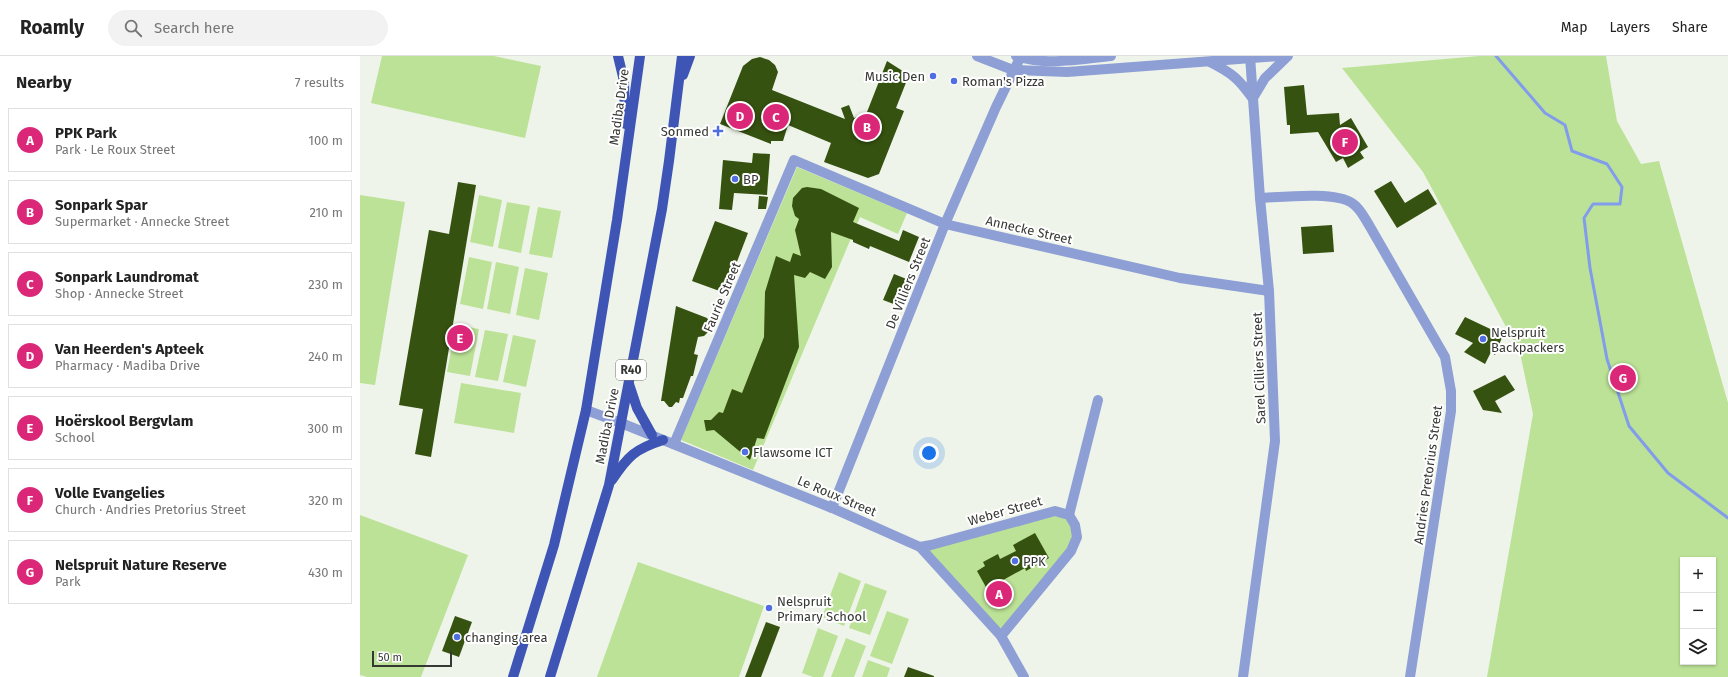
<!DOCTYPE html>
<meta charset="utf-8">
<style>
:root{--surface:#fff;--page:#f2f2f2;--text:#222;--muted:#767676;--line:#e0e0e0;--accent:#db2777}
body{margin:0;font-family:"Fira Sans",sans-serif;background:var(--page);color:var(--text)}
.controls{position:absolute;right:12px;bottom:12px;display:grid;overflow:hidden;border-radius:0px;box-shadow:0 1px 3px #0004}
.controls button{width:36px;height:36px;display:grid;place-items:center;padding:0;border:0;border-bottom:1px solid var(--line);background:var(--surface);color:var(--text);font:20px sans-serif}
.scale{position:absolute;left:12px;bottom:10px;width:80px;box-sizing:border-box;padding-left:4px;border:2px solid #363834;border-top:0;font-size:11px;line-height:14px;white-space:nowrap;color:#363834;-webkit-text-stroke:3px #fff;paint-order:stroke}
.you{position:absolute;left:569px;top:397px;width:14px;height:14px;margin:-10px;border:3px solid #fff;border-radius:50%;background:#1a73e8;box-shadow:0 0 0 6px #1a73e833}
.badge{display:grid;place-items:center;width:26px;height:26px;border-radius:50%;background:var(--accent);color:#fff;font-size:13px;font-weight:700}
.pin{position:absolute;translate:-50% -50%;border:2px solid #fff;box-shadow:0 1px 4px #0006}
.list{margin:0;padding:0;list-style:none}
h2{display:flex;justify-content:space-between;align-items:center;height:52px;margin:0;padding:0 16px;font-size:17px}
h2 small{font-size:13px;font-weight:400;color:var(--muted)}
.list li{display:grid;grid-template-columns:26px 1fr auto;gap:12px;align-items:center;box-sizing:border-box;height:64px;margin:0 8px 8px;padding:0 8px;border:1px solid var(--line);border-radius:0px}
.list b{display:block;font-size:15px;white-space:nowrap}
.list p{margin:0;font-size:13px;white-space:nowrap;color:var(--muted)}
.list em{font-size:13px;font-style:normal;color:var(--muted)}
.icon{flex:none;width:22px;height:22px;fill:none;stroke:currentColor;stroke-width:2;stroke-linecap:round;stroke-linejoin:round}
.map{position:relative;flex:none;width:1368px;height:621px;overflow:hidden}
header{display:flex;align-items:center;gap:24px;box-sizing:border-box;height:56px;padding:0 20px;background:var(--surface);border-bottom:1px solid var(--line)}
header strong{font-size:19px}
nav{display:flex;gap:22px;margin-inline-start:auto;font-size:14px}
.search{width:280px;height:36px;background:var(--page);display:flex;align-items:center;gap:10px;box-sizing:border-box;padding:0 14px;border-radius:22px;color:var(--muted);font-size:15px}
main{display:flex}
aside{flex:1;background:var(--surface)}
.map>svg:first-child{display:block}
.green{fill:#bce297;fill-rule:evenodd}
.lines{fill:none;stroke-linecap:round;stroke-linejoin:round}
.stream{stroke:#829cec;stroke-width:3}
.building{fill:#365210}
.minor{stroke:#8d9fd5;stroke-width:10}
.major{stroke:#3e55b5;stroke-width:10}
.poi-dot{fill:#516de2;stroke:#fff;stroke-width:1.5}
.labels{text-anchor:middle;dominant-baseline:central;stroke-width:4;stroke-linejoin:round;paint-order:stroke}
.shield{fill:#fff;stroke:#727471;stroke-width:1}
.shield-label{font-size:12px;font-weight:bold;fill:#363834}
.poi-label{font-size:13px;fill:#363834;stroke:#fff;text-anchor:start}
.street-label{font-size:13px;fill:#363834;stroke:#fff}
</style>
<header>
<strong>Roamly</strong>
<div class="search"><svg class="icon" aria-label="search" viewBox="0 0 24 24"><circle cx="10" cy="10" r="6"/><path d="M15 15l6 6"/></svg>Search here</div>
<nav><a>Map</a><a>Layers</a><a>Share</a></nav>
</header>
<main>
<aside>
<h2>Nearby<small>7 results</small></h2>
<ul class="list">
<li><span class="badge">A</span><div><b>PPK Park</b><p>Park · Le Roux Street</p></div><em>100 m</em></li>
<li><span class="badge">B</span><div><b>Sonpark Spar</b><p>Supermarket · Annecke Street</p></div><em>210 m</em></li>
<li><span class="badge">C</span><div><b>Sonpark Laundromat</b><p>Shop · Annecke Street</p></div><em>230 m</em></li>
<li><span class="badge">D</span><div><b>Van Heerden's Apteek</b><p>Pharmacy · Madiba Drive</p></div><em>240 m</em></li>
<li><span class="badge">E</span><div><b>Hoërskool Bergvlam</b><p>School</p></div><em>300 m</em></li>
<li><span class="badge">F</span><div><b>Volle Evangelies</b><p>Church · Andries Pretorius Street</p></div><em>320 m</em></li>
<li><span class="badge">G</span><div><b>Nelspruit Nature Reserve</b><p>Park</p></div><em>430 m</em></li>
</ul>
</aside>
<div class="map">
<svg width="1368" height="621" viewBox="0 0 1368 621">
<rect width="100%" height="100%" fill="#eff4ea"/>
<!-- green -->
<g class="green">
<polygon points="22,0 134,0 181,10 165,82 11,47"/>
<path d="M1119,0H1246L1257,65L1281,108L1299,105L1368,347V621H1127L1173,358L1160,297L1063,116L982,12ZM1323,504H1353V606H1323Z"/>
<polygon points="437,111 547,157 538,178 500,161 393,414 321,384"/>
<polygon points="0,139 45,146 15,329 0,327"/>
<polygon points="119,139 142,144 133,191 110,186"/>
<polygon points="147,146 170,150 161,197 138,192"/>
<polygon points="178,151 201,155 192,202 169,198"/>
<polygon points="109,201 132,206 123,253 100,248"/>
<polygon points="136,206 159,211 150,258 127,253"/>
<polygon points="165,212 188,217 179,264 156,259"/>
<polygon points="96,269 119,273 110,320 87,316"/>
<polygon points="125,274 148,278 138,325 115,321"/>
<polygon points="153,279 176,284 166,331 143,326"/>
<polygon points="101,327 161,337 154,377 94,367"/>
<polygon points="695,455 709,460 717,481 641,580 560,491"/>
<polygon points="0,459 108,499 61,621 7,621 0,619"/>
<polygon points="278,506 404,550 379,621 237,621"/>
<polygon points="479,516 501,525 484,570 462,561"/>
<polygon points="505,527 527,535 510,579 489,572"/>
<polygon points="527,555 549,563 532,608 510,600"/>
<polygon points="458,572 478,580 463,621 453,621 442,617"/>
<polygon points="486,582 506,590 494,621 471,621"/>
<polygon points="508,604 530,612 527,621 502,621"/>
</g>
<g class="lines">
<!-- stream -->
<polyline class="stream" points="1136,0 1185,57 1205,69 1212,95 1247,108 1262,131 1260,148 1233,148 1224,162 1230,212 1247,303 1269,370 1308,417 1368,462"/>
</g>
<!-- building -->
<g class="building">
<polygon points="400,1 409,4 415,9 418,16 412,34 485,63 481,52 489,49 494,62 507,56 527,5 549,19 536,52 544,55 519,118 508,122 464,106 471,87 428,69 423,85 411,85 411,88 360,68 383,10 392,3"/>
<polygon points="944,29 947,59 979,57 980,69 991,62 1008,91 1000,96 1004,102 988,112 983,102 976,106 958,76 930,78 930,69 927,69 924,31"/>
<polygon points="393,97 410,98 407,139 374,137 372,154 359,153 363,104 392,107"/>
<polygon points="1031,125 1045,147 1068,133 1077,148 1037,172 1014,135"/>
<polygon points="98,126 116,129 71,401 55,398 63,353 39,349 69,174 89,178"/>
<polygon points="447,131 461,133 499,152 493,166 539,185 543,174 559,181 549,206 510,190 509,193 493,186 493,184 471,176 472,211 465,223 450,216 445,222 434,219 439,291 404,383 397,382 390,404 354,374 346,375 344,364 351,364 359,356 363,357 372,333 382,337 404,281 405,236 416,200 430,206 433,197 441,200 435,174 439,163 435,160 432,150 433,142 442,132"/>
<polygon points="399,140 408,141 406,153 398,153"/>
<polygon points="355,165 388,177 365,237 332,225"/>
<polygon points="972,169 974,196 943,198 941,171"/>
<polygon points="534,218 549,224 539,250 523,244"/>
<polygon points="316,250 347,262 349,265 351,273 344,280 338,281 334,298 338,299 333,320 331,320 323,342 320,342 319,347 316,346 312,351 309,351 304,345 301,345"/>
<polygon points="1105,261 1143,279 1135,299 1131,296 1125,308 1104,296 1113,287 1095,278"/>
<polygon points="1145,319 1155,334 1135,345 1142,357 1123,354 1113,335"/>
<polygon points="675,477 689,502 666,515 665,512 627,533 617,515 625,510 623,506 638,498 640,503 656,495 653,489"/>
<polygon points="95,560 112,566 99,601 82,595"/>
<polygon points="406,566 420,571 401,621 385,621"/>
<polygon points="548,611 574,620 574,621 544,621"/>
</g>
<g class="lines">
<!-- minor -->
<g class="minor">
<polyline points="617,0 653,14 707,16 919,0"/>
<path d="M656,0C686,10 721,3 751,0"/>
<path d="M850,6C872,17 879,23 893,43"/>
<polyline points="893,42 905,22 928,0"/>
<path d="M900,142C922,141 975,135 992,147C1000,152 1004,161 1009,169L1085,301L1091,335V355L1050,621"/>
<polyline points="226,354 261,367 472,452 560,491 641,580 664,621"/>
<polyline points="314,388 434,104 585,168 820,222 909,235"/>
<polyline points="472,452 585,168 636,51 660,2"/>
<polyline points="709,459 738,344"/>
<polyline points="560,491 571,489 695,455 709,459 715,469 717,481 711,495 641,580"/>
<polyline points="883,621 915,385 909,235 900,142 890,0"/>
</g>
<!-- major -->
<g class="major">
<polyline points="258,0 264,25 265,68"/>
<polyline points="323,19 330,0"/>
<polyline points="269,328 277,352 292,379"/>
<path d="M252,424C268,400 275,393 303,384"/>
<polyline points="153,621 194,489 226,354 257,164 280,0"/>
<polyline points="190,621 249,429 302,153 309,105 322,0"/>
</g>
</g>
<!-- markers -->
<g class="poi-dot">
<circle cx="573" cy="20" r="4"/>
<circle cx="594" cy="25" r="4"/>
<path d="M356 69h4v4h4v4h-4v4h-4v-4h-4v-4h4z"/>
<circle cx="375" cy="123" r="4"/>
<circle cx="1123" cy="283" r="4"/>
<circle cx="385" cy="396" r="4"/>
<circle cx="655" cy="505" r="4"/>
<circle cx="409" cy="552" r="4"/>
<circle cx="97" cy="581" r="4"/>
</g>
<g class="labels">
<!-- shield labels -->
<rect class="shield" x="256" y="304" width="30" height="20" rx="3"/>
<g class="shield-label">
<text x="271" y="314">R40</text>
</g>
<!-- poi labels -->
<g class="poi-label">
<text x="565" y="20" text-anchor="end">Music Den</text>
<text x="602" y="25">Roman's Pizza</text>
<text x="349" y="75" text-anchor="end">Sonmed</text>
<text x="383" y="123">BP</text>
<text x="1131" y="276">Nelspruit<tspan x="1131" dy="15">Backpackers</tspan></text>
<text x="393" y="396">Flawsome ICT</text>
<text x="663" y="505">PPK</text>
<text x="417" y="545">Nelspruit<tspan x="417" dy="15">Primary School</tspan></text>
<text x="105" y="581">changing area</text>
</g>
<!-- street labels -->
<g class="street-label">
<text transform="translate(259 51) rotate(-82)">Madiba Drive</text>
<text transform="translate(669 174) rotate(13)">Annecke Street</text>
<text transform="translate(548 227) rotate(-68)">De Villiers Street</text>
<text transform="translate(362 241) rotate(-67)">Faurie Street</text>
<text transform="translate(899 312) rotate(-92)">Sarel Cilliers Street</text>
<text transform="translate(247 370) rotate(-79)">Madiba Drive</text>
<text transform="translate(1068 419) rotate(-82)">Andries Pretorius Street</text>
<text transform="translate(477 440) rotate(23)">Le Roux Street</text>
<text transform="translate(645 455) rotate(-16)">Weber Street</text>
</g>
</g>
</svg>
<div class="controls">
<button>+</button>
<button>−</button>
<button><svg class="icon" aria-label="layers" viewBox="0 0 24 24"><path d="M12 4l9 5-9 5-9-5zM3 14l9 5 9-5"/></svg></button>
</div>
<div class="scale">50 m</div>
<div class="you"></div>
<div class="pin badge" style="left:639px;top:538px">A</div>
<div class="pin badge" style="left:507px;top:71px">B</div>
<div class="pin badge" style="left:416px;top:61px">C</div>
<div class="pin badge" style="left:380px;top:60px">D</div>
<div class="pin badge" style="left:100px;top:282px">E</div>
<div class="pin badge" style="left:985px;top:86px">F</div>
<div class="pin badge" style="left:1263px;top:322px">G</div>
</div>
</main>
